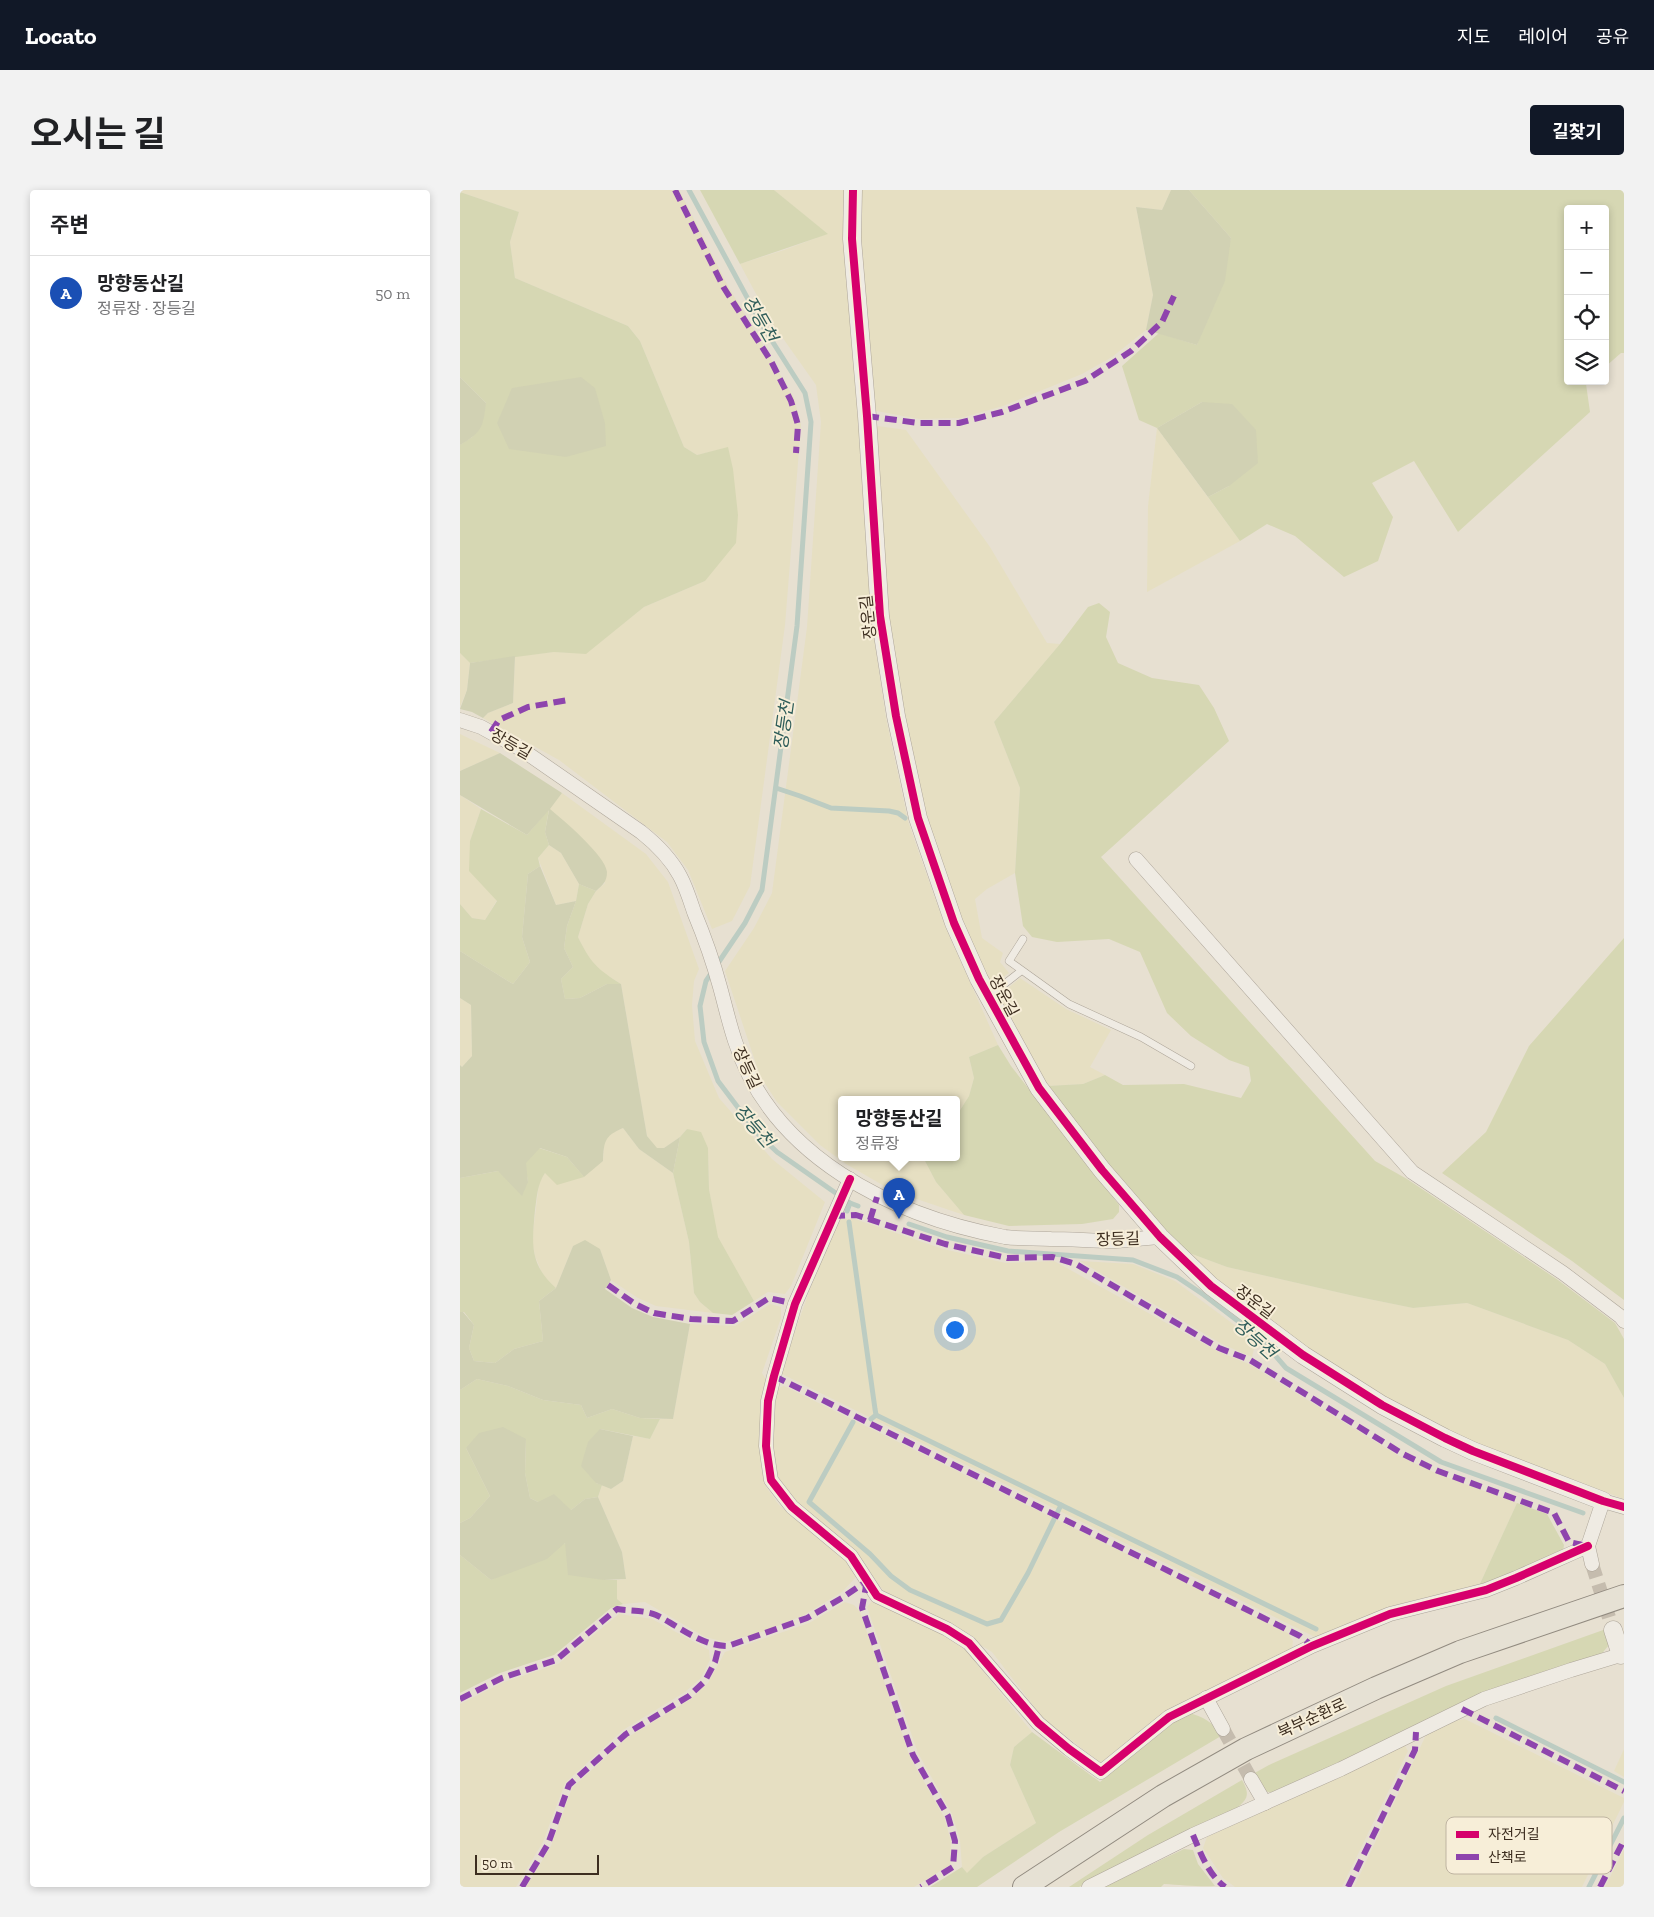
<!DOCTYPE html>
<html lang="ko">
<meta charset="utf-8">
<style>
:root{--surface:#fff;--page:#f2f2f2;--text:#202124;--muted:#757577;--line:#e0e0e0;--accent:#111827}
body{margin:0;font-family:"Zilla Slab","Noto Sans KR",serif;background:var(--page);color:var(--text)}
.controls{position:absolute;right:15px;top:15px;display:grid;overflow:hidden;border-radius:5px;box-shadow:0 2px 8px #0003}
.controls button{width:45px;height:45px;display:grid;place-items:center;padding:0;border:0;border-bottom:1px solid var(--line);background:var(--surface);color:var(--text);font:25px sans-serif}
.scale{position:absolute;left:15px;bottom:12px;width:124px;box-sizing:border-box;padding-left:5px;border:2px solid #3d2e20;border-top:0;font-size:14px;line-height:18px;white-space:nowrap;color:#3d2e20;-webkit-text-stroke:4px #f7eed8;paint-order:stroke}
.you{position:absolute;left:494px;top:1139px;width:18px;height:18px;margin:-12px;border:4px solid #fff;border-radius:50%;background:#1a73e8;box-shadow:0 0 0 8px #1a73e833}
.badge{display:grid;place-items:center;width:32px;height:32px;border-radius:50%;background:var(--accent);color:#fff;font-size:16px;font-weight:700}
.pin{position:absolute;translate:-50% -41px;filter:drop-shadow(0 1px 2px #0008)}
.pin::after{content:'';position:absolute;top:26px;width:18px;height:15px;background:inherit;clip-path:polygon(0 0,100% 0,50% 100%)}
.popup{position:absolute;left:378px;top:906px;width:122px;height:65px;box-sizing:border-box;display:grid;place-content:center;border-radius:5px;background:var(--surface);filter:drop-shadow(0 1px 4px #0005);font-size:16px;white-space:nowrap;color:var(--muted)}
.popup b{font-size:19px;color:var(--text)}
.popup::after{content:'';position:absolute;left:50%;top:100%;margin-left:-10px;border:10px solid transparent;border-top-color:var(--surface)}
.list{margin:0;padding:0;list-style:none}
h2{display:flex;justify-content:space-between;align-items:center;height:65px;margin:0;padding:0 20px;font-size:21px}
h2 small{font-size:16px;font-weight:400;color:var(--muted)}
.list li{display:grid;grid-template-columns:32px 1fr auto;gap:15px;align-items:center;box-sizing:border-box;height:75px;padding:0 20px;border-top:1px solid var(--line)}
.list b{display:block;font-size:19px;white-space:nowrap}
.list p{margin:0;font-size:16px;white-space:nowrap;color:var(--muted)}
.list em{font-size:16px;font-style:normal;color:var(--muted)}
.icon{flex:none;width:28px;height:28px;fill:none;stroke:currentColor;stroke-width:2;stroke-linecap:round;stroke-linejoin:round}
.map{position:relative;flex:none;width:1164px;height:1697px;overflow:hidden;border-radius:5px}
header{display:flex;align-items:center;gap:30px;box-sizing:border-box;height:70px;padding:0 25px;background:var(--accent);color:#fff}
header strong{font-size:24px}
nav{display:flex;gap:28px;margin-inline-start:auto;font-size:18px}
.intro{display:flex;align-items:center;justify-content:space-between;box-sizing:border-box;height:120px;padding:0 30px}
h1{margin:0;font-size:35px}
.button{padding:12px 22px;border-radius:5px;background:var(--accent);color:#fff;font-size:18px;font-weight:700}
main{display:flex;gap:30px;padding:0 30px}
aside{flex:1;background:var(--surface);border-radius:5px;box-shadow:0 2px 8px #0003}
.map>svg:first-child{display:block}
.farmland{fill:#e6dfc2}
.green{fill:#d6d7b3}
.cemetery{fill:#d1d1b3}
.lines{fill:none;stroke-linecap:round;stroke-linejoin:round}
.stream{stroke:#bcccc2;stroke-width:5}
.minor-tunnel{stroke:#c5bcae;stroke-width:14;stroke-dasharray:14 7;stroke-linecap:butt}
.service-casing{stroke:#ada599;stroke-width:8}
.minor-casing{stroke:#ada599;stroke-width:15}
.tertiary-casing{stroke:#ada599;stroke-width:19}
.primary-casing{stroke:#928b80;stroke-width:24}
.service{stroke:#efebe3;stroke-width:7}
.minor{stroke:#efebe3;stroke-width:14}
.tertiary{stroke:#efebe3;stroke-width:18}
.primary{stroke:#e6e1d4;stroke-width:22}
.quiet{stroke:#8e44ad;stroke-width:6;stroke-dasharray:12 6;stroke-linecap:butt}
.cycleway-casing{stroke:#f7eed8;stroke-width:11}
.cycleway{stroke:#d6006c;stroke-width:8}
.labels{text-anchor:middle;dominant-baseline:central;stroke-width:4;stroke-linejoin:round;paint-order:stroke}
.street-label{font-size:16px;fill:#3d2e20;stroke:#f7eed8}
.water-label{font-size:18px;font-style:italic;fill:#2f5d5a;stroke:#f7eed8}
.key{fill:#f7eed8;stroke:#bfb4a1;stroke-width:1}
.key-label{font-size:14px;fill:#3d2e20}
</style>
<header>
<strong>Locato</strong>
<nav><a>지도</a><a>레이어</a><a>공유</a></nav>
</header>
<div class="intro"><h1>오시는 길</h1><a class="button">길찾기</a></div>
<main>
<aside>
<h2>주변<small></small></h2>
<ul class="list">
<li><span class="badge" style="background:#1a4fb4">A</span><div><b>망향동산길</b><p>정류장 · 장등길</p></div><em>50 m</em></li>
</ul>
</aside>
<div class="map">
<svg width="1164" height="1697" viewBox="0 0 1164 1697">
<rect width="100%" height="100%" fill="#e7e0d1"/>
<!-- farmland -->
<g class="farmland">
<polygon points="0,0 219,0 268,96 334,208 341,235 325,435 290,696 272,731 252,739 228,680 207,652 99,570 23,528 28,523 53,513 55,466 94,462 126,463 184,417 245,391 267,258 237,265 224,257 180,151 168,136 55,88 50,52 59,22 0,2"/>
<polygon points="314,0 389,0 388,38 411,427 426,528 448,631 460,666 485,736 538,855 509,867 514,888 509,906 497,925 496,910 382,910 382,968 468,968 465,971 476,992 504,1025 433,1001 386,974 360,955 317,912 300,886 265,781 294,738 312,703 347,437 361,232 356,195 310,130 280,74 324,60 367,44"/>
<polygon points="401,0 711,0 702,20 676,17 693,105 686,140 652,167 622,184 543,216 501,228 459,229 411,220 400,50"/>
<polygon points="418,236 446,240 530,357 587,453 600,454 534,532 560,598 555,683 527,699 515,709 522,748 543,763 540,772 549,783 531,796 497,731 461,627 424,426 412,243"/>
<polygon points="697,238 780,351 687,402 688,316"/>
<polygon points="0,463 10,473 7,500 0,517"/>
<polygon points="0,544 2,545 40,563 0,581"/>
<polygon points="102,603 186,664 208,692 239,779 234,791 232,815 235,851 259,908 312,969 365,1012 331,1096 325,1104 308,1102 294,1111 257,1047 249,999 248,958 227,939 220,947 204,958 196,958 187,946 161,794 140,781 127,766 118,747 128,714 136,701 145,693 89,619"/>
<polygon points="0,605 21,619 10,651 37,710 25,730 12,728 0,714"/>
<polygon points="89,655 101,663 119,694 116,711 96,715 78,668"/>
<polygon points="560,788 606,819 651,840 630,877 645,885 623,894 587,896 541,814 542,803"/>
<polygon points="0,808 11,815 12,866 2,877 0,875"/>
<polygon points="163,938 179,959 213,983 229,1052 234,1103 240,1112 253,1123 196,1116 178,1108 151,1090 140,1059 113,1056 96,1098 84,1088 75,1066 72,1051 79,993 85,983 143,971 144,952 151,943"/>
<polygon points="381,1029 395,1029 483,1059 546,1073 594,1071 759,1162 789,1174 939,1266 978,1284 1057,1313 1018,1398 857,1448 320,1183 373,1035"/>
<polygon points="724,1061 767,1077 894,1106 953,1118 1007,1113 1108,1150 1145,1174 1164,1208 1164,1309 988,1242 925,1209 847,1159 754,1090"/>
<polygon points="620,1071 673,1074 715,1091 796,1151 792,1167 762,1154"/>
<polygon points="310,1114 321,1117 321,1128 302,1183 307,1191 300,1227 301,1259 306,1297 319,1315 391,1372 398,1385 382,1402 344,1425 305,1441 265,1452 245,1447 185,1412 163,1414 157,1409 157,1390 166,1389 162,1362 138,1307 142,1295 151,1299 163,1291 173,1246 190,1249 200,1229 213,1229 230,1134 275,1136"/>
<polygon points="324,1196 828,1443 833,1451 832,1459 643,1575 583,1528 532,1462 488,1435 437,1412 423,1400 395,1364 335,1315 316,1289 309,1257 316,1199"/>
<polygon points="412,1411 482,1443 505,1459 572,1542 554,1557 550,1575 576,1633 523,1667 507,1684 502,1677 500,1650 492,1624 458,1563 407,1417"/>
<polygon points="385,1412 394,1415 400,1422 450,1567 484,1627 491,1651 490,1675 454,1697 66,1697 91,1656 112,1598 168,1547 231,1509 248,1493 265,1462 349,1433"/>
<polygon points="159,1424 192,1429 249,1460 250,1470 241,1488 225,1502 163,1540 105,1593 83,1652 56,1697 0,1697 0,1514 44,1492 98,1474"/>
<polygon points="1005,1529 1164,1608 1164,1612 1122,1697 894,1697 967,1543 989,1532"/>
<polygon points="944,1554 948,1561 882,1697 775,1697 763,1688 743,1658 747,1647 883,1585"/>
<polygon points="1164,1559 1164,1587 1154,1581"/>
<polygon points="1164,1659 1164,1697 1145,1697"/>
</g>
<!-- green -->
<g class="green">
<polygon points="240,0 314,0 368,44 280,74"/>
<polygon points="729,0 1164,0 1164,163 1161,163 1145,177 1145,19 1108,19 1108,191 1129,191 1126,194 1130,222 998,342 954,271 912,293 933,327 918,371 884,387 835,346 807,334 780,351 748,307 769,296 742,212 697,238 679,230 662,176 699,143 737,155 771,48"/>
<polygon points="0,2 59,22 50,52 55,88 168,136 180,151 224,257 237,265 268,257 273,279 278,325 276,353 245,391 184,417 126,464 94,462 10,473 0,463 0,255 12,247 26,213 0,187"/>
<polygon points="639,413 650,422 646,447 658,473 692,488 739,495 754,518 769,551 641,667 915,971 947,989 1098,1090 1155,1133 1164,1149 1164,1208 1145,1174 1108,1150 1007,1113 953,1118 894,1106 767,1077 724,1061 703,1044 587,896 623,894 645,885 663,895 724,894 781,908 791,891 789,877 769,870 731,846 707,823 680,762 649,749 597,752 572,747 563,736 555,683 560,598 534,532 600,454 628,417"/>
<polygon points="21,619 67,645 89,619 85,642 89,655 78,668 80,676 68,684 62,747 70,772 53,794 0,761 0,714 12,728 25,730 37,711 9,681 10,651"/>
<path d="M119,694L136,701L128,714L118,747C130,772 137,779 161,794H147L120,808L105,809L101,789L113,777L104,758L107,736L116,711Z"/>
<polygon points="1164,748 1164,1110 1112,1071 982,983 1026,942 1069,856"/>
<polygon points="538,855 551,876 659,1015 659,1022 653,1029 622,1034 549,1036 504,1025 476,992 465,971 468,968 496,968 497,925 509,906 514,888 509,867"/>
<polygon points="227,939 241,942 248,958 249,999 258,1047 294,1111 272,1125 253,1123 240,1112 234,1103 229,1052 213,983 220,947"/>
<path d="M79,958L107,967L124,987L97,995L85,983C77,995 77,1007 75,1020C72,1054 69,1074 96,1098L79,1111L83,1151L54,1159L35,1173L14,1171L9,1158L14,1135L4,1122H0V988L38,981L68,992L65,973Z"/>
<polygon points="17,1189 48,1196 83,1210 121,1215 127,1228 152,1219 180,1228 200,1229 190,1249 140,1239 136,1293 142,1295 138,1307 125,1309 111,1320 78,1312 70,1308 65,1283 66,1249 6,1258 30,1306 10,1328 0,1333 0,1200"/>
<polygon points="1057,1313 1087,1324 1104,1355 1103,1362 1018,1398"/>
<polygon points="105,1353 144,1390 157,1390 157,1409 163,1414 151,1418 94,1465 40,1483 0,1503 0,1365 31,1390"/>
<path d="M1146,1439L1149,1455L1139,1467L817,1603C801,1602 798,1598 791,1585L809,1575L986,1496Z"/>
<path d="M728,1523C743,1526 753,1532 761,1546L599,1642L517,1697H470L502,1677L507,1683L523,1667L576,1633L550,1575L554,1557L572,1542L640,1592L716,1529Z"/>
<path d="M782,1590C791,1606 787,1610 774,1620L619,1697H609L688,1645Z"/>
<path d="M724,1659L733,1660L738,1674L755,1696C741,1697 720,1695 704,1694L701,1697H644Z"/>
</g>
<!-- cemetery -->
<g class="cemetery">
<polygon points="711,0 729,0 771,48 765,91 737,155 686,140 693,105 676,17 702,20"/>
<path d="M0,187L26,213C23,237 22,242 0,255Z"/>
<polygon points="121,187 135,198 145,233 146,256 106,267 49,259 37,233 52,198"/>
<polygon points="742,212 772,214 796,240 798,273 769,296 748,307 697,238"/>
<polygon points="55,466 53,513 28,523 23,528 12,522 0,519 7,500 10,473"/>
<path d="M40,563L102,603L90,619C102,629 146,666 147,682C147,691 143,695 136,701L119,694L101,663L89,655L85,642L89,620L67,645L0,605V581Z"/>
<path d="M80,676L96,715L116,711L107,736L104,758L113,777L101,789L105,809L120,808L147,794H161L187,946L197,958H204L220,947L213,983L179,959L163,938C144,946 144,952 143,971L124,987L107,967L80,958L66,973L68,992L62,1006L38,981L0,988V875L2,877L12,866L11,815L0,808V761L53,794L70,772L62,747L68,684Z"/>
<polygon points="125,1050 140,1059 151,1090 145,1099 172,1118 193,1127 230,1134 213,1229 180,1228 152,1219 127,1228 121,1215 83,1210 48,1196 17,1189 0,1200 0,1122 3,1122 14,1135 9,1158 14,1171 35,1173 54,1159 83,1151 79,1111 96,1098 113,1056"/>
<polygon points="43,1237 66,1249 65,1283 70,1308 78,1312 94,1304 111,1320 125,1309 138,1307 162,1362 166,1389 144,1390 108,1385 105,1353 87,1369 31,1390 0,1365 0,1333 10,1328 30,1306 6,1258 19,1243"/>
<polygon points="140,1239 173,1246 163,1291 151,1299 136,1293 121,1276 128,1252"/>
</g>
<g class="lines">
<!-- stream -->
<g class="stream">
<polyline points="229,0 302,135 345,203 351,232 337,436 302,700 285,733 246,791 240,816 244,852 258,891 298,944 317,962 390,1013 398,1016"/>
<polyline points="316,598 340,606 371,618 429,621 438,623 445,628"/>
<polyline points="387,1021 390,1013"/>
<polyline points="389,1032 415,1219 416,1225 411,1229"/>
<polyline points="449,1034 487,1047 548,1061 673,1070 717,1087 744,1105 800,1148 826,1178 981,1272 1123,1323"/>
<polyline points="416,1225 856,1439"/>
<polyline points="393,1232 349,1312 410,1364 431,1386 450,1400 527,1434 541,1430 568,1383 601,1315"/>
<polyline points="1036,1528 1164,1592"/>
<polyline points="1129,1697 1164,1628"/>
</g>
<!-- minor-tunnel -->
<g class="minor-tunnel">
<polyline points="1132,1374 1153,1440"/>
<polyline points="763,1539 791,1589"/>
</g>
<!-- service casing -->
<g class="service-casing">
<g id="service">
<polyline points="563,749 549,771 609,814 681,847 731,876"/>
<polyline points="529,806 561,781"/>
</g>
</g>
<!-- minor casing -->
<g class="minor-casing">
<g id="minor">
<path d="M0,530L21,537L61,559L181,642C196,654 211,669 220,686C226,697 230,710 234,722C244,746 253,771 260,797C265,815 269,833 275,851C312,967 433,1026 545,1047C560,1049 576,1048 591,1049C612,1049 634,1051 655,1051C670,1050 685,1048 700,1047"/>
<polyline points="676,669 952,982 1103,1083 1161,1127 1164,1131"/>
<polyline points="390,989 335,1114 314,1186 308,1211 306,1256 311,1290 332,1317 391,1366 417,1406 487,1439 509,1453 578,1533 609,1559 641,1582 709,1527 852,1456 930,1424 1026,1400 1056,1388 1128,1356"/>
<polyline points="1132,1374 1128,1356 1143,1311 1164,1317"/>
<polyline points="746,1508 763,1539"/>
<polyline points="791,1589 805,1613"/>
<polyline points="629,1697 733,1645 881,1579 1024,1509 1111,1480 1164,1464"/>
</g>
</g>
<!-- tertiary casing -->
<g class="tertiary-casing">
<g id="tertiary">
<polyline points="393,0 392,49 407,226 420,426 436,526 458,628 494,733 519,789 579,898 642,980 700,1047 751,1096 843,1165 922,1215 985,1248 1013,1261 1143,1311"/>
<polyline points="1153,1440 1161,1465"/>
</g>
</g>
<!-- primary casing -->
<g class="primary-casing">
<polyline id="primary" points="564,1697 703,1606 786,1559 916,1498 1000,1462 1164,1406"/>
</g>
<!-- service -->
<use href="#service" class="service"/>
<!-- minor -->
<use href="#minor" class="minor"/>
<!-- tertiary -->
<use href="#tertiary" class="tertiary"/>
<!-- primary -->
<use href="#primary" class="primary"/>
<!-- quiet -->
<g class="quiet">
<polyline points="215,0 264,98 311,171 331,211 338,235 336,263"/>
<polyline points="407,226 458,233 499,233 542,222 625,191 671,161 702,132 714,106"/>
<polyline points="31,542 39,530 68,517 108,510"/>
<polyline points="373,1026 396,1025 485,1054 547,1068 593,1067 616,1074 759,1158 790,1170 943,1264 978,1281 1094,1323 1109,1352 1128,1356"/>
<polyline points="410,1030 417,1007"/>
<polyline points="148,1095 175,1114 194,1123 231,1129 273,1131 309,1108 335,1114"/>
<polyline points="314,1186 840,1446 852,1456"/>
<polyline points="407,1391 402,1418 453,1565 488,1626 495,1651 493,1677 461,1697"/>
<path d="M0,1509L42,1488L96,1470L157,1419C169,1421 185,1420 196,1425C219,1436 241,1456 268,1456L347,1428L382,1408L407,1391"/>
<polyline points="1002,1519 1164,1601"/>
<path d="M733,1645C741,1664 748,1684 765,1697"/>
<polyline points="62,1697 88,1654 109,1595 166,1544 229,1506 245,1491 255,1472 259,1456"/>
<polyline points="888,1697 955,1560 956,1542"/>
<polyline points="1140,1697 1164,1650"/>
</g>
<!-- cycleway casing -->
<g class="cycleway-casing">
<g id="cycleway">
<polyline points="393,0 392,49 407,226 420,426 436,526 458,628 494,733 519,789 579,898 642,980 700,1047 751,1096 843,1165 922,1215 985,1248 1013,1261 1143,1311 1164,1317"/>
<polyline points="390,989 335,1114 314,1186 308,1211 306,1256 311,1290 332,1317 391,1366 417,1406 487,1439 509,1453 578,1533 609,1559 641,1582 709,1527 852,1456 930,1424 1026,1400 1056,1388 1128,1356"/>
</g>
</g>
<!-- cycleway -->
<use href="#cycleway" class="cycleway"/>
</g>
<g class="labels">
<!-- street labels -->
<g class="street-label">
<text transform="translate(408 427) rotate(-96)">장운길</text>
<text transform="translate(51 554) rotate(30)">장등길</text>
<text transform="translate(544 806) rotate(62)">장운길</text>
<text transform="translate(287 878) rotate(65)">장등길</text>
<text transform="translate(658 1049) rotate(-2)">장등길</text>
<text transform="translate(795 1112) rotate(37)">장운길</text>
<text transform="translate(852 1528) rotate(-25)">북부순환로</text>
</g>
<!-- water labels -->
<g class="water-label">
<text transform="translate(300 129) rotate(60)">장등천</text>
<text transform="translate(324 535) rotate(-82)">장등천</text>
<text transform="translate(294 936) rotate(49)">장등천</text>
<text transform="translate(795 1149) rotate(42)">장등천</text>
</g>
</g>
<!-- legend -->
<rect x="986" y="1627" width="166" height="57" rx="8" class="key"/>
<rect x="996" y="1641" width="23" height="7" fill="#d6006c"/>
<rect x="996" y="1664" width="23" height="6" fill="#8e44ad"/>
<g class="key-label">
<text x="1028" y="1649">자전거길</text>
<text x="1028" y="1672">산책로</text>
</g>
</svg>
<div class="controls">
<button>+</button>
<button>−</button>
<button><svg class="icon" aria-label="locate" viewBox="0 0 24 24"><circle cx="12" cy="12" r="6"/><path d="M12 2v4M12 18v4M2 12h4M18 12h4"/></svg></button>
<button><svg class="icon" aria-label="layers" viewBox="0 0 24 24"><path d="M12 4l9 5-9 5-9-5zM3 14l9 5 9-5"/></svg></button>
</div>
<div class="scale">50 m</div>
<div class="you"></div>
<div class="pin badge" style="left:439px;top:1029px;background:#1a4fb4">A</div>
<div class="popup"><b>망향동산길</b>정류장</div>
</div>
</main>
